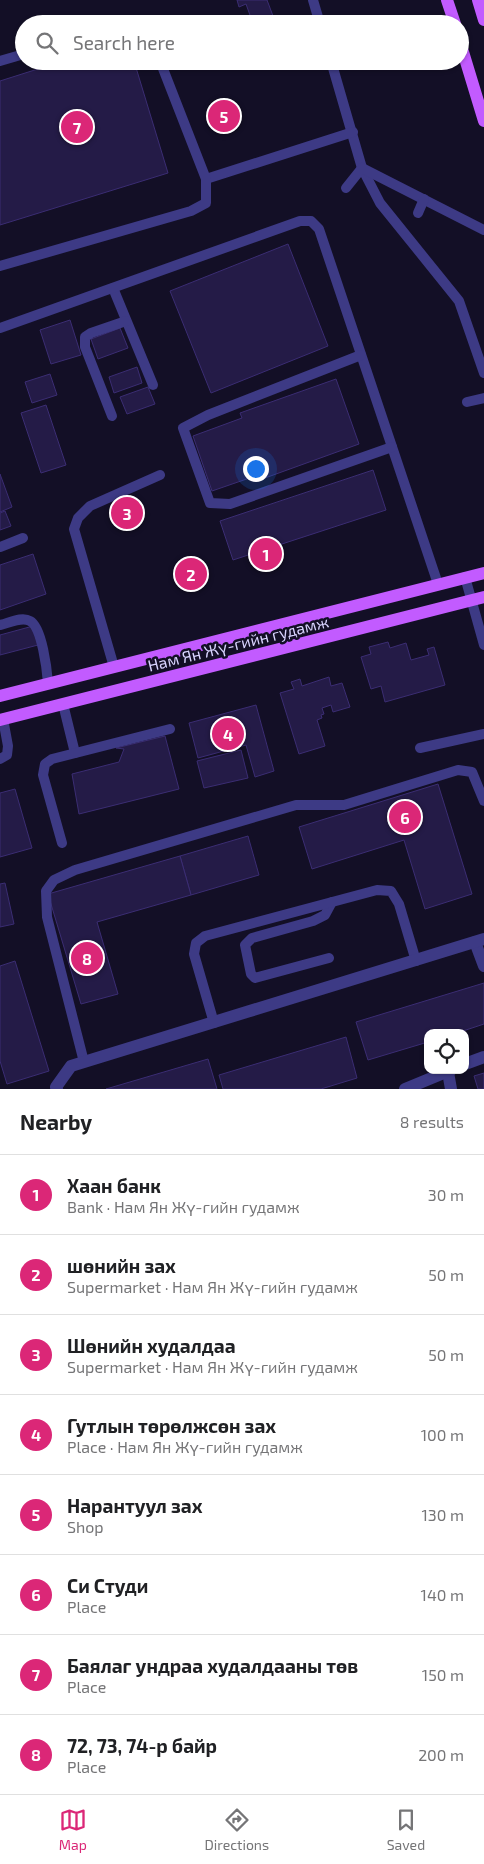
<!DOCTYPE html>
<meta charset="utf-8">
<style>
:root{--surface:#fff;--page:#f6f6f6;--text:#202124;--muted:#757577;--line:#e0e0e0;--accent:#db2777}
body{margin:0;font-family:"Exo 2",sans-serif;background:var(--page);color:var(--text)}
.controls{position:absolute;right:15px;bottom:15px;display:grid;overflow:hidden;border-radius:10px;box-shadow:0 1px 4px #0004}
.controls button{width:45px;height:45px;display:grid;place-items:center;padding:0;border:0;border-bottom:1px solid var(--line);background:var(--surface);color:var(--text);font:25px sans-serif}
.you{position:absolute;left:255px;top:468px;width:18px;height:18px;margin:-12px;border:4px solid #fff;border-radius:50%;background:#1a73e8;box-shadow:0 0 0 8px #1a73e833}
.badge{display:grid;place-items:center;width:32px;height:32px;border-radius:50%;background:var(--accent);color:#fff;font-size:16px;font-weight:700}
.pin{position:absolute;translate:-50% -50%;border:2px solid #fff;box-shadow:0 1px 5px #0006}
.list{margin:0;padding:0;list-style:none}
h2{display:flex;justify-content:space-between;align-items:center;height:65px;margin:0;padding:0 20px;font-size:21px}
h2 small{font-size:16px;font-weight:400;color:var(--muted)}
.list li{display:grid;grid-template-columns:32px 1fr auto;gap:15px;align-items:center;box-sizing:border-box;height:80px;padding:0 20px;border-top:1px solid var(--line)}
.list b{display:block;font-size:19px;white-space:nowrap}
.list p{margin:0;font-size:16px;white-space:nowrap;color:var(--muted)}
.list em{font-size:16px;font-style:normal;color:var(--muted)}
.icon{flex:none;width:28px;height:28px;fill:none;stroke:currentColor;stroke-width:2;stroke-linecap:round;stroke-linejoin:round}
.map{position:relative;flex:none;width:484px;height:1089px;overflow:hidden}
.search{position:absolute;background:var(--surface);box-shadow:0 1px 4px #0004;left:15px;right:15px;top:15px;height:55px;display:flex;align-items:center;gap:12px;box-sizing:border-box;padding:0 18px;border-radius:28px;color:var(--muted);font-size:19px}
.sheet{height:705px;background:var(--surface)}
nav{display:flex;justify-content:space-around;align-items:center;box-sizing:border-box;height:70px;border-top:1px solid var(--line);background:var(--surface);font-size:14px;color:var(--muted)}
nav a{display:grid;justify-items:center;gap:2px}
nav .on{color:var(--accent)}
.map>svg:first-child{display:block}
.building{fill:#241b47;stroke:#3b2d73}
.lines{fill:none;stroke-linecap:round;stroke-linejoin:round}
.lane{stroke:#3d3a85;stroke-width:10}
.street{stroke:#3d3a85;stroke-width:12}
.primary{stroke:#c25bff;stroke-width:12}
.labels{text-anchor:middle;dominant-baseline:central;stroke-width:5;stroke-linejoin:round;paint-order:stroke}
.street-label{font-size:16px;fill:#d9d4ff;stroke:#130f26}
</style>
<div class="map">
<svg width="484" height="1089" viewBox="0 0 484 1089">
<rect width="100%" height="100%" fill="#130f26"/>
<!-- building -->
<g class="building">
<polygon points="237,0 267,0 276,24 235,24 251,18 246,4 239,7"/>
<polygon points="63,61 134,61 168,173 0,225 0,81"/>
<polygon points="288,244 328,346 211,393 170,291"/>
<polygon points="70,320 81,355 51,364 40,330"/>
<polygon points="120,328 128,348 98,359 91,339"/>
<polygon points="137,367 142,383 114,393 109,377"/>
<polygon points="50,374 57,395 32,403 25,382"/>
<polygon points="336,379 359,444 265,478 264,473 212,491 193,436 242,418 240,413"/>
<polygon points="148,387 155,404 127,414 120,397"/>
<polygon points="46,405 66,465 41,473 21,413"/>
<polygon points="373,470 386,510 233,560 220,521"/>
<polygon points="0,474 12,507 0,512"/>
<polygon points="5,511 11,526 0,530 0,513"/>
<polygon points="33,554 46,594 0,610 0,565"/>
<polygon points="33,626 38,645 0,655 0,635"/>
<polygon points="388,642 390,648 406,643 411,660 429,655 427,649 434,647 445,685 385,702 381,686 371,689 361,657 371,654 369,647"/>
<polygon points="329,677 331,686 342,683 350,707 333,712 331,705 322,708 324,714 321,715 322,718 317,720 325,746 299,754 280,693 294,689 291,682 300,679 302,686"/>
<polygon points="256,705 274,771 255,777 246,745 198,758 189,723"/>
<polygon points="165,736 179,789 79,814 72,774 119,762 124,749 116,748"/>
<polygon points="241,750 248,778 204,788 197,761"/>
<polygon points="438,784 472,894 425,909 404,840 312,869 299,827"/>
<polygon points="15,789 32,848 0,857 0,793"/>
<polygon points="248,836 259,875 191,895 180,856"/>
<polygon points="180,856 191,895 97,922 118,994 81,1004 48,894"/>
<polygon points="5,883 14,924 0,927 0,884"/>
<polygon points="15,961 49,1071 7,1084 0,1061 0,966"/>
<polygon points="484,983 484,1024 457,1033 428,1033 428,1042 368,1060 356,1022"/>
<polygon points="346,1037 357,1078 321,1089 223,1089 219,1075"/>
<polygon points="208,1059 217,1089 106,1089"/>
<polygon points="484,1073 484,1089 478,1089 474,1076"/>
</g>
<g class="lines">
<!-- lane -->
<g class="lane">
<polyline points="313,0 320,24"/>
<polyline points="0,61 24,54"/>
<polyline points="331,61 362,168 380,203 459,301 484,373"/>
<polyline points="332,65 344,61"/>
<polyline points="206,179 353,132"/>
<polyline points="346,188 362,168 484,230"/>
<polyline points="418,213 424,199"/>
<polyline points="0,266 191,211 206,203 206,179 160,61"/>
<polyline points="113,288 153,385"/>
<polyline points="0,328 300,221 311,221 319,229 438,584"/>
<polyline points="361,355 208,415 183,428 210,503 230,504 392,447"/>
<polyline points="467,402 484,398"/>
<polyline points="112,416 85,347 85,337 91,333 126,321"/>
<polyline points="0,547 23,538"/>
<polyline points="465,577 484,645"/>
<path d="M0,625C9,623 22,616 30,621C42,627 47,670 48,683"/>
<polyline points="114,667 74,529 78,518 90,506 160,475"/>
<polyline points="63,704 75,753"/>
<polyline points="420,748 484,734"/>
<polyline points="0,759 7,755 8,746 3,719"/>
<polyline points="62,843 43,775 45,764 52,759 170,729"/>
<polyline points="329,958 255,978 251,974 245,945 252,938 313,921 325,915 332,902"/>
<polyline points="214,1023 194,954 196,943 205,936 377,890 391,891 399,904 416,961"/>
<polyline points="84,1062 47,917 46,891 54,880 75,870 296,805 344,805 458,770 472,772 484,801"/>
</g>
<!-- street -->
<g class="street">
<polyline points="475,942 484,966"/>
<polyline points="465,1064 484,1057"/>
<polyline points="448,1072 451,1089"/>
<polyline points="57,1089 56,1087 71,1066 484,939"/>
<polyline points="405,1089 451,1070"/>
</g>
<!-- primary -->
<g class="primary">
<polyline points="447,0 455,24"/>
<polyline points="478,0 484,20"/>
<polyline points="460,42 484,121"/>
<polyline points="0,696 484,573"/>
<polyline points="0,720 484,597"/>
</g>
</g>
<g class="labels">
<!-- street labels -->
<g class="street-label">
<text transform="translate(238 643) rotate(-14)">Нам Ян Жү-гийн гудамж</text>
</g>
</g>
</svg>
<div class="controls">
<button><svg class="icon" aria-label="locate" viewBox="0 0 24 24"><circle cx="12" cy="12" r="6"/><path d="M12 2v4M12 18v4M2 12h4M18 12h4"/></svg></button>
</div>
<div class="you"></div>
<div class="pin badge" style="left:266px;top:554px">1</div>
<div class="pin badge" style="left:191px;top:574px">2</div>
<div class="pin badge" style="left:127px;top:513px">3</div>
<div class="pin badge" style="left:228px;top:734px">4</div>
<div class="pin badge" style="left:224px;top:116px">5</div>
<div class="pin badge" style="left:405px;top:817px">6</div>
<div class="pin badge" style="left:77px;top:127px">7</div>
<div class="pin badge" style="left:87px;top:958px">8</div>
<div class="search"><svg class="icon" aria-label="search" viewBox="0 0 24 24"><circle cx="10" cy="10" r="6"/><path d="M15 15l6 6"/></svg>Search here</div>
</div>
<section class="sheet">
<h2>Nearby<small>8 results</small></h2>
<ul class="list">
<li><span class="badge">1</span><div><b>Хаан банк</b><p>Bank · Нам Ян Жү-гийн гудамж</p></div><em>30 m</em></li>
<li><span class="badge">2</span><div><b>шөнийн зах</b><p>Supermarket · Нам Ян Жү-гийн гудамж</p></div><em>50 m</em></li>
<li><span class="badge">3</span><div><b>Шөнийн худалдаа</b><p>Supermarket · Нам Ян Жү-гийн гудамж</p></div><em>50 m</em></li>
<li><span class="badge">4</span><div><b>Гутлын төрөлжсөн зах</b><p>Place · Нам Ян Жү-гийн гудамж</p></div><em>100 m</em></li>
<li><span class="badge">5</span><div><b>Нарантуул зах</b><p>Shop</p></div><em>130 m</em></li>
<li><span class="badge">6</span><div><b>Си Студи</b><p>Place</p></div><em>140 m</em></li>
<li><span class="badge">7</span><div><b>Баялаг ундраа худалдааны төв</b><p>Place</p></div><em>150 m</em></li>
<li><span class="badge">8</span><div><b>72, 73, 74-р байр</b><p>Place</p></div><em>200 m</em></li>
</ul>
</section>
<nav>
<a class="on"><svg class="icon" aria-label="map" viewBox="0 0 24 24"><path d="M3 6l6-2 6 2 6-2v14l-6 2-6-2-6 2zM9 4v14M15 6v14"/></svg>Map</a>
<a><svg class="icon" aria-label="directions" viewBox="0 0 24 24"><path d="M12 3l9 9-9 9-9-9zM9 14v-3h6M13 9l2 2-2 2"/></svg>Directions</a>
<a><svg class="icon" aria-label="saved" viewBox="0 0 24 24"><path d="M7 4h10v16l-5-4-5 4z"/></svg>Saved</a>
</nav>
